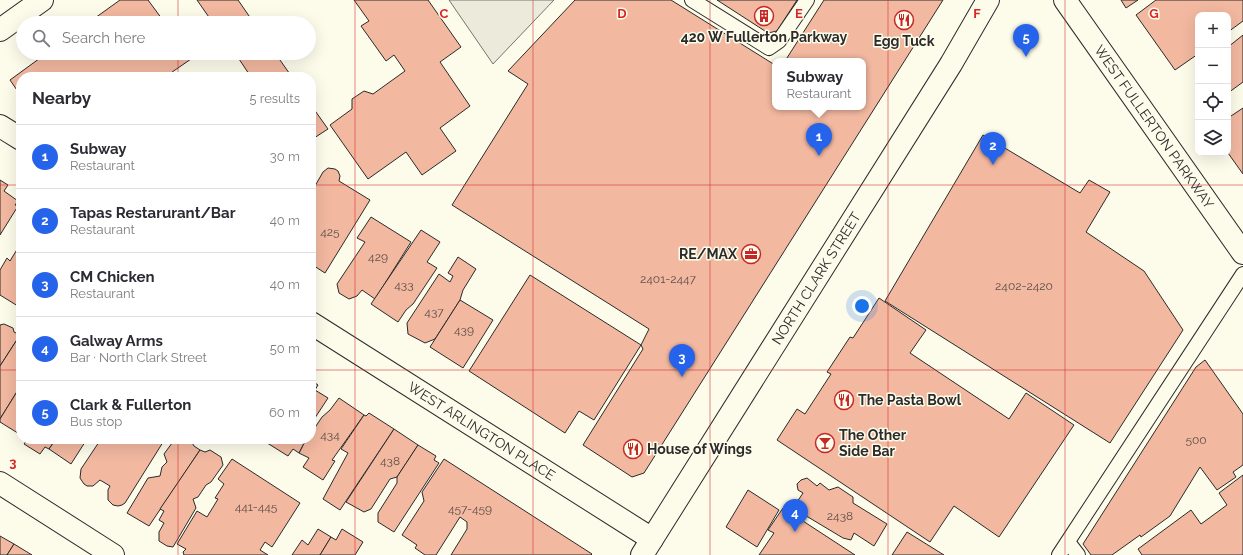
<!DOCTYPE html>
<meta charset="utf-8">
<style>
:root{--surface:#fff;--page:#f2f2f3;--text:#2b2b33;--muted:#7c7c81;--line:#e1e1e2;--accent:#2563eb}
body{margin:0;font-family:Raleway,sans-serif;background:var(--page);color:var(--text)}
.controls{position:absolute;right:12px;top:12px;display:grid;overflow:hidden;border-radius:8px;box-shadow:0 4px 16px #0002}
.controls button{width:36px;height:36px;display:grid;place-items:center;padding:0;border:0;border-bottom:1px solid var(--line);background:var(--surface);color:var(--text);font:20px sans-serif}
.you{position:absolute;left:862px;top:306px;width:14px;height:14px;margin:-10px;border:3px solid #fff;border-radius:50%;background:#1a73e8;box-shadow:0 0 0 6px #1a73e833}
.badge{display:grid;place-items:center;width:26px;height:26px;border-radius:50%;background:var(--accent);color:#fff;font-size:13px;font-weight:700}
.pin{position:absolute;translate:-50% -33px;filter:drop-shadow(0 1px 2px #0008)}
.pin::after{content:'';position:absolute;top:21px;width:14px;height:12px;background:inherit;clip-path:polygon(0 0,100% 0,50% 100%)}
.popup{position:absolute;left:772px;top:58px;width:94px;height:52px;box-sizing:border-box;display:grid;place-content:center;border-radius:8px;background:var(--surface);filter:drop-shadow(0 1px 3px #0005);font-size:13px;white-space:nowrap;color:var(--muted)}
.popup b{font-size:15px;color:var(--text)}
.popup::after{content:'';position:absolute;left:50%;top:100%;margin-left:-8px;border:8px solid transparent;border-top-color:var(--surface)}
.list{margin:0;padding:0;list-style:none}
h2{display:flex;justify-content:space-between;align-items:center;height:52px;margin:0;padding:0 16px;font-size:17px}
h2 small{font-size:13px;font-weight:400;color:var(--muted)}
.list li{display:grid;grid-template-columns:26px 1fr auto;gap:12px;align-items:center;box-sizing:border-box;height:64px;padding:0 16px;border-top:1px solid var(--line)}
.list b{display:block;font-size:15px;white-space:nowrap}
.list p{margin:0;font-size:13px;white-space:nowrap;color:var(--muted)}
.list em{font-size:13px;font-style:normal;color:var(--muted)}
.icon{flex:none;width:22px;height:22px;fill:none;stroke:currentColor;stroke-width:2;stroke-linecap:round;stroke-linejoin:round}
.map{position:relative;flex:none;width:1243px;height:555px;overflow:hidden}
.search{position:absolute;background:var(--surface);box-shadow:0 4px 16px #0002;left:16px;top:16px;width:300px;height:44px;display:flex;align-items:center;gap:10px;box-sizing:border-box;padding:0 14px;border-radius:22px;color:var(--muted);font-size:15px}
.panel{position:absolute;background:var(--surface);box-shadow:0 4px 16px #0002;left:16px;top:72px;width:300px;height:372px;border-radius:16px}
.map>svg:first-child{display:block}
.parking{fill:#eceadb;stroke:#74746e}
.building{fill:#f2b8a0;stroke:#2b2b2b}
.lines{fill:none;stroke-linecap:round;stroke-linejoin:round}
.lane-casing{stroke:#2b2b2b;stroke-width:16}
.street-casing{stroke:#2b2b2b;stroke-width:24}
.secondary-casing{stroke:#2b2b2b;stroke-width:24}
.lane{stroke:#fdfbea;stroke-width:14}
.street{stroke:#fdfbea;stroke-width:22}
.secondary{stroke:#fdfbea;stroke-width:22}
.grid{fill:none;stroke:#d62828;stroke-width:1;stroke-opacity:0.55}
.labels{text-anchor:middle;dominant-baseline:central;stroke-width:3;stroke-linejoin:round;paint-order:stroke}
.number-label{font-size:12px;fill:#5d4e48}
.poi-label{font-size:14px;font-weight:bold;fill:#2b2b2b;stroke:#fdfbea;text-anchor:start}
.street-label{font-size:14px;fill:#2b2b2b;stroke:#fdfbea}
.grid-label{font-size:13px;text-anchor:middle;font-weight:bold;fill:#d62828;stroke:#fdfbea;stroke-width:3;stroke-linejoin:round;paint-order:stroke}
</style>
<div class="map">
<svg width="1243" height="555" viewBox="0 0 1243 555">
<rect width="100%" height="100%" fill="#fdfbea"/>
<!-- parking -->
<polygon class="parking" points="449,0 554,0 493,64"/>
<!-- building -->
<g class="building">
<polygon points="120,0 148,0 165,23 88,23"/>
<polygon points="197,0 238,0 254,23 213,23"/>
<polygon points="354,0 428,0 461,47 440,62 470,106 440,128 456,151 422,175 406,152 368,179 330,125 352,109 352,99 364,91 373,94 405,71 394,55 386,61 361,26 369,21"/>
<polygon points="575,0 671,0 775,65 775,107 863,107 863,61 785,61 824,0 943,0 644,473 632,477 583,445 643,349 641,345 649,329 452,205 528,84 508,71"/>
<polygon points="717,0 797,0 777,31 768,33"/>
<polygon points="1121,0 1138,0 1126,8"/>
<polygon points="1156,0 1243,0 1243,21 1228,32 1228,15 1198,15 1198,54 1175,70 1136,15"/>
<polygon points="1243,35 1243,82 1228,93 1228,47"/>
<polygon points="47,53 187,53 191,59 165,77 21,77 21,96 10,80"/>
<polygon points="235,53 275,53 292,77 251,77"/>
<polygon points="311,105 328,129 311,140"/>
<polygon points="1243,108 1243,174 1228,153 1228,145 1230,144 1228,144 1228,118"/>
<polygon points="983,135 1080,193 1089,180 1110,192 1086,232 1144,271 1183,330 1110,443 885,301"/>
<polygon points="328,168 335,169 338,171 340,176 339,181 370,200 325,273 311,264 311,184 315,186 323,172"/>
<polygon points="0,180 8,185 4,191 18,201 15,205 18,206 0,235"/>
<polygon points="371,217 411,242 375,299 362,290 357,296 349,299 339,293 337,284 365,242 357,238"/>
<polygon points="421,230 440,242 427,262 437,268 413,304 406,310 398,322 371,304"/>
<polygon points="21,243 21,308 0,295 0,270 7,258 10,261"/>
<polygon points="458,257 476,269 463,290 460,300 435,339 425,343 408,334 407,323 439,274 450,282 453,276 448,273"/>
<polygon points="530,275 641,345 594,420 579,411 565,433 469,371"/>
<polygon points="879,298 926,330 910,353 1009,419 1026,393 1074,425 999,537 954,506 930,542 777,440 797,409 805,414 831,374 827,372 850,337 853,338"/>
<polygon points="460,300 493,320 463,368 430,347"/>
<polygon points="4,324 13,328 14,332 20,335 0,366 0,325"/>
<polygon points="20,335 21,336 21,377 17,383 18,390 0,419 0,366"/>
<polygon points="1205,360 1243,414 1243,465 1233,472 1236,477 1217,490 1200,467 1170,516 1141,537 1140,535 1112,555 1091,555 1083,544 1196,367"/>
<polygon points="311,380 318,385 315,390 328,398 311,424"/>
<polygon points="21,389 21,435 0,422 0,419 18,390"/>
<polygon points="339,398 364,415 332,460 335,461 323,480 303,467 309,458 299,453 306,439 311,439 311,431 312,432 322,417 330,410"/>
<polygon points="369,413 394,429 340,510 323,499 348,453 341,449 364,415 366,416"/>
<polygon points="394,429 418,445 397,477 390,479 371,509 364,512 346,502"/>
<polygon points="28,439 56,439 49,449 45,447 40,454 24,444"/>
<polygon points="56,439 87,439 71,464 49,449"/>
<polygon points="101,439 165,439 125,503 122,505 118,506 113,505 108,500 108,490 110,486 100,480 93,486 87,486 84,484 80,478 81,469"/>
<polygon points="175,439 190,439 194,446 200,450 149,526 127,513 148,478 160,476 162,467 167,462 164,454"/>
<polygon points="265,439 306,439 299,453 293,449 288,456 264,441"/>
<polygon points="418,445 436,456 434,460 439,463 394,532 378,522 378,513 397,483 397,477"/>
<polygon points="200,450 205,452 210,450 221,457 223,465 211,482 206,485 198,497 193,499 196,508 173,547 167,546 159,541 159,532 164,523 159,520 164,511 160,509"/>
<polygon points="232,459 300,503 272,547 265,542 260,550 268,555 184,555 183,552 186,549 177,544 197,511 207,517 218,499 215,498 224,484 218,479"/>
<polygon points="444,459 592,554 591,555 451,555 467,529 467,522 460,517 436,555 425,555 415,548 417,545 402,535 424,501 422,492"/>
<polygon points="1243,475 1243,555 1142,555 1138,549 1191,510 1201,524 1227,505 1219,493"/>
<polygon points="807,478 817,486 820,483 829,490 838,487 853,497 853,503 887,524 874,546 854,533 851,540 843,538 793,508 803,493 798,490 797,484 801,480"/>
<polygon points="748,490 779,510 757,547 726,527"/>
<polygon points="783,508 855,555 759,555 774,533 768,530"/>
<polygon points="318,529 331,537 320,555 292,555 302,540 308,545"/>
<polygon points="342,529 363,542 355,555 320,555 331,537 336,540"/>
<polygon points="907,532 944,555 892,555"/>
<polygon points="0,536 14,544 7,555 0,555"/>
<polygon points="14,544 32,555 7,555"/>
</g>
<g class="lines">
<!-- lane casing -->
<g class="lane-casing">
<g id="lane">
<polyline points="692,0 769,48 779,41 807,0"/>
<polyline points="1068,542 1078,555"/>
<polyline points="1059,555 1243,274"/>
</g>
</g>
<!-- street casing -->
<g class="street-casing">
<g id="street">
<polyline points="0,126 21,139"/>
<path id="s1" d="M311,323L652,539"/>
<polyline points="0,483 113,555"/>
</g>
</g>
<!-- secondary casing -->
<g class="secondary-casing">
<g id="secondary">
<path id="s2" d="M1065,0L1243,253"/>
<polyline points="0,30 42,0"/>
<path id="s3" d="M642,555L951,64L988,0"/>
</g>
</g>
<!-- lane -->
<use href="#lane" class="lane"/>
<!-- street -->
<use href="#street" class="street"/>
<!-- secondary -->
<use href="#secondary" class="secondary"/>
</g>
<!-- grid -->
<path class="grid" d="M178,0V23M355,0V555M533,0V555M710,0V555M888,0V555M1065,0V555M178,53V77M0,185H21M311,185H1243M0,370H21M311,370H1243M178,439V555"/>
<!-- icons -->
<defs>
<g id="building-ring" transform="scale(1)"><circle r="9.5" fill="#fdfbea" stroke="#c62828" stroke-width="1.5"/><path d="M-4-6H4V6H1V3H-1V6H-4ZM-2.5-4.3h1.7v1.8h-1.7ZM.8-4.3h1.7v1.8H.8ZM-2.5-1h1.7V.8h-1.7ZM.8-1h1.7V.8H.8Z" fill="#c62828"/></g>
<g id="restaurant-ring" transform="scale(1)"><circle r="9.5" fill="#fdfbea" stroke="#c62828" stroke-width="1.5"/><path d="M-5-6h1v4h1v-4h1v4h1v-4h1v5L-1.5 .5V6h-2V.5L-5-1ZM5-6V6H3V1.5H1.5Q1.5-4 5-6Z" fill="#c62828"/></g>
<g id="office-ring" transform="scale(1)"><circle r="9.5" fill="#fdfbea" stroke="#c62828" stroke-width="1.5"/><path d="M-6-3h4V-5.5h4V-3h4V5H-6ZM-1-4.5V-3h2v-1.5ZM-6 0V1H6V0Z" fill="#c62828"/></g>
<g id="bar-ring" transform="scale(1)"><circle r="9.5" fill="#fdfbea" stroke="#c62828" stroke-width="1.5"/><path d="M-6-5H6L.8 .8V4.5H3.5V6h-7V4.5H-.8V.8Z" fill="#c62828"/></g>
</defs>
<g fill-rule="evenodd">
<use href="#building-ring" x="764" y="16"/>
<use href="#restaurant-ring" x="904" y="20"/>
<use href="#office-ring" x="751" y="254"/>
<use href="#restaurant-ring" x="844" y="400"/>
<use href="#bar-ring" x="825" y="443"/>
<use href="#restaurant-ring" x="633" y="449"/>
</g>
<g class="labels">
<!-- number labels -->
<g class="number-label">
<text x="330" y="232">425</text>
<text x="378" y="257">429</text>
<text x="668" y="279">2401-2447</text>
<text x="404" y="285">433</text>
<text x="1024" y="286">2402-2420</text>
<text x="434" y="312">437</text>
<text x="464" y="330">439</text>
<text x="330" y="435">434</text>
<text x="1196" y="440">500</text>
<text x="390" y="461">438</text>
<text x="256" y="507">441-445</text>
<text x="470" y="509">457-459</text>
<text x="840" y="516">2438</text>
</g>
<!-- poi labels -->
<g class="poi-label">
<text x="764" y="37" text-anchor="middle">420 W Fullerton Parkway</text>
<text x="904" y="41" text-anchor="middle">Egg Tuck</text>
<text x="737" y="254" text-anchor="end">RE/MAX</text>
<text x="858" y="400">The Pasta Bowl</text>
<text x="839" y="435">The Other<tspan x="839" dy="16">Side Bar</tspan></text>
<text x="647" y="449">House of Wings</text>
</g>
<!-- street labels -->
<g class="street-label">
<text stroke="none"><textPath href="#s2" startOffset="155">WEST FULLERTON PARKWAY</textPath></text>
<text stroke="none"><textPath href="#s3" startOffset="327">NORTH CLARK STREET</textPath></text>
<text stroke="none"><textPath href="#s1" startOffset="202">WEST ARLINGTON PLACE</textPath></text>
</g>
</g>
<g class="grid-label">
<text x="444" y="18">C</text>
<text x="622" y="18">D</text>
<text x="799" y="18">E</text>
<text x="977" y="18">F</text>
<text x="1154" y="18">G</text>
<text x="13" y="467">3</text>
</g>
</svg>
<div class="controls">
<button>+</button>
<button>−</button>
<button><svg class="icon" aria-label="locate" viewBox="0 0 24 24"><circle cx="12" cy="12" r="6"/><path d="M12 2v4M12 18v4M2 12h4M18 12h4"/></svg></button>
<button><svg class="icon" aria-label="layers" viewBox="0 0 24 24"><path d="M12 4l9 5-9 5-9-5zM3 14l9 5 9-5"/></svg></button>
</div>
<div class="you"></div>
<div class="pin badge" style="left:819px;top:156px">1</div>
<div class="popup"><b>Subway</b>Restaurant</div>
<div class="pin badge" style="left:993px;top:165px">2</div>
<div class="pin badge" style="left:682px;top:377px">3</div>
<div class="pin badge" style="left:795px;top:532px">4</div>
<div class="pin badge" style="left:1026px;top:57px">5</div>
<div class="search"><svg class="icon" aria-label="search" viewBox="0 0 24 24"><circle cx="10" cy="10" r="6"/><path d="M15 15l6 6"/></svg>Search here</div>
<section class="panel">
<h2>Nearby<small>5 results</small></h2>
<ul class="list">
<li><span class="badge">1</span><div><b>Subway</b><p>Restaurant</p></div><em>30 m</em></li>
<li><span class="badge">2</span><div><b>Tapas Restarurant/Bar</b><p>Restaurant</p></div><em>40 m</em></li>
<li><span class="badge">3</span><div><b>CM Chicken</b><p>Restaurant</p></div><em>40 m</em></li>
<li><span class="badge">4</span><div><b>Galway Arms</b><p>Bar · North Clark Street</p></div><em>50 m</em></li>
<li><span class="badge">5</span><div><b>Clark &amp; Fullerton</b><p>Bus stop</p></div><em>60 m</em></li>
</ul>
</section>
</div>
